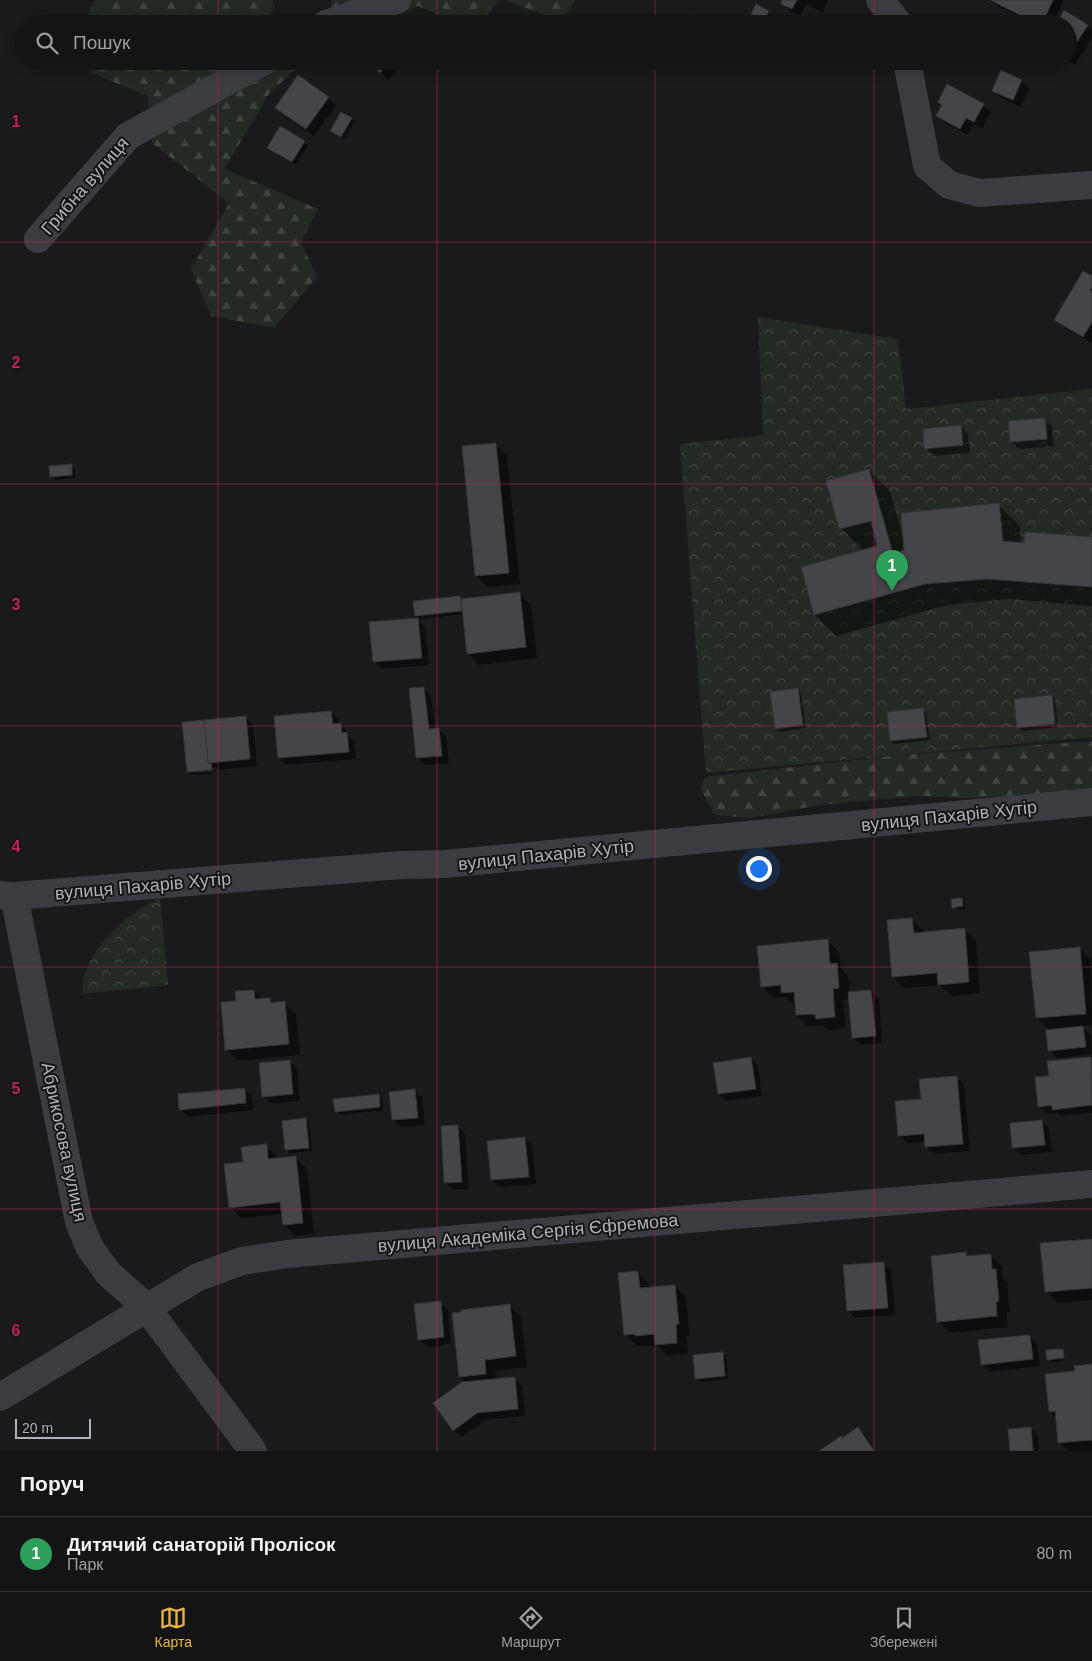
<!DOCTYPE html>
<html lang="uk">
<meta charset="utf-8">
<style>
:root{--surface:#141415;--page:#212122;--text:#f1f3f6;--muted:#9d9ea0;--line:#333334;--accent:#eab445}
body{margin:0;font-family:Arial,sans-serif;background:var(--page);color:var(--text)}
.scale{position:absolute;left:15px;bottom:12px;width:76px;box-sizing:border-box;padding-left:5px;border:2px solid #adb1bb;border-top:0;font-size:14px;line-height:18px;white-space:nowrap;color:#adb1bb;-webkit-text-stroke:4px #151517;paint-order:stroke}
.you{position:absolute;left:758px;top:868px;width:18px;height:18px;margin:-12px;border:4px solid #fff;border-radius:50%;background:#1a73e8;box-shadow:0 0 0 8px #1a73e833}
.badge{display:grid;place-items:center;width:32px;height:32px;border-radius:50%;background:var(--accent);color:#fff;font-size:16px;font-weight:700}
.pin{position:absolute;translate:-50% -41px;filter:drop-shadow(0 1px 2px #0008)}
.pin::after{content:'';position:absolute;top:26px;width:18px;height:15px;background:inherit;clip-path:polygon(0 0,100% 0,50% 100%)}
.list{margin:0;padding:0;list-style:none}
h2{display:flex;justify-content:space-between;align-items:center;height:65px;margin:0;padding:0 20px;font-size:21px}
h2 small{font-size:16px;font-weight:400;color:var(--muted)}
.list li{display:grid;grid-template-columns:32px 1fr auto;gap:15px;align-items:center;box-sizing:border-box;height:75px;padding:0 20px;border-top:1px solid var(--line)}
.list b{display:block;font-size:19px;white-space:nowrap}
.list p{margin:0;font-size:16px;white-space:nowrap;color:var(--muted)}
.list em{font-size:16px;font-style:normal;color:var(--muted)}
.icon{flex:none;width:28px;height:28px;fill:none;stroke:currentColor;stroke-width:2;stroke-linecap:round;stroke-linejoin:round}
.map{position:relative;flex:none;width:1092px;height:1451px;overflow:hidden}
.search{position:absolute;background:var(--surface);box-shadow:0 2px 12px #0003;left:15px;right:15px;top:15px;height:55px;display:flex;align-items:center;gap:12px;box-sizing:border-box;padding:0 18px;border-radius:28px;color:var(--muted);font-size:19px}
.sheet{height:140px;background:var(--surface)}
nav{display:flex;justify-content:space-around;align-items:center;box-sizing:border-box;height:70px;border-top:1px solid var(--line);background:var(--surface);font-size:14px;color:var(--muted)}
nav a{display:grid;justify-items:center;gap:2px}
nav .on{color:var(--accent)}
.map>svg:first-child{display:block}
.forest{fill:url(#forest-firs)}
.park{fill:url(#park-crowns)}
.shadow{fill:#0007}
.building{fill:#444549;stroke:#343438}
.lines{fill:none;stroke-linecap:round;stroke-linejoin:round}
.minor{stroke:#3b3c41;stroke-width:28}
.grid{fill:none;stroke:#c12060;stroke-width:1;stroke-opacity:0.55}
.labels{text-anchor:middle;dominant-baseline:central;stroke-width:4;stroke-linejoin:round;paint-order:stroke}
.street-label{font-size:18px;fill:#adb1bb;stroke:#151517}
.grid-label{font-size:16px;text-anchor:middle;font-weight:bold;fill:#c12060;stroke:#151517;stroke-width:4;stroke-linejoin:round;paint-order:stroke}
</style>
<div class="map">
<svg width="1092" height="1451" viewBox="0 0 1092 1451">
<defs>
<pattern id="forest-firs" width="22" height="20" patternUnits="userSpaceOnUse" patternTransform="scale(1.25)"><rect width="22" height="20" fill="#222a23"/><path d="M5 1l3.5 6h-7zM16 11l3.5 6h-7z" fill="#3f4641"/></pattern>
<pattern id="park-crowns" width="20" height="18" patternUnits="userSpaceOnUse" patternTransform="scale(1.25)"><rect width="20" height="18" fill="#222a23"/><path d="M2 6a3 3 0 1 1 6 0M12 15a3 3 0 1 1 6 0" fill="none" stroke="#3f4641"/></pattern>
</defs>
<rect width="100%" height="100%" fill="#1a1a1c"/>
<!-- forest -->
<g class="forest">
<polygon points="95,0 272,0 275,7 264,24 84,24"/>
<polygon points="332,0 498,0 482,24 460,24 418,6 365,24 328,23"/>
<polygon points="505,0 575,0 562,22"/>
<polygon points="87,61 304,61 269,94 224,169 318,209 301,242 317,277 274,328 211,316 191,269 229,203 152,143 148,96 90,72"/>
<polygon points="1092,741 1092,791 969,798 916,796 819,805 750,818 715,815 700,788 705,777 901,755"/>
</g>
<!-- park -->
<g class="park">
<polygon points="758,317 898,339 906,409 1092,389 1092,737 706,773 680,444 763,435"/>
<path d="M160,897L168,985L82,994C83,949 125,917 160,897Z"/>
</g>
<!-- shadow -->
<g class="shadow">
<polygon points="784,0 828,0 822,12 806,4 800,16 790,11 782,3"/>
<polygon points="987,0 1064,0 1053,24 1033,24"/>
<polygon points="768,12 772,15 767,24 759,24 753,19"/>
<polygon points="1065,12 1087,26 1092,31 1092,37 1075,65 1068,61 1068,24"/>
<polygon points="370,61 401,61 404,64 388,80"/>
<polygon points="432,61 442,61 437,66"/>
<polygon points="1002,72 1022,81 1029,89 1021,107 1001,98 994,90"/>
<polygon points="298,77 328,98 336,106 314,136 284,115 277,107"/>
<polygon points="983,105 991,112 982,129 974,124 968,135 945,123 938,115"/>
<polygon points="351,119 354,123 344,140 331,131"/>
<polygon points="281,128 308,146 296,165 272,151"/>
<polygon points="1092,278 1092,342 1091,343 1063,327 1056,320"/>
<polygon points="1045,419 1052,426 1054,446 1019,449 1011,442"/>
<polygon points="961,426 968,434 970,453 933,456 926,448"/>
<polygon points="495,444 507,456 520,584 487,587 476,576"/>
<polygon points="71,466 75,469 75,478 54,480 51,476"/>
<polygon points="869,470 890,491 903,538 998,505 1020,526 1021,544 1092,538 1092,606 1009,599 947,605 836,636 815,615 863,551 841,528"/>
<polygon points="519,593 531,605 537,658 479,665 468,653 464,614 420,619 416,616 460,597 462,600"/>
<polygon points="418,620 425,627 429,665 382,669 374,661"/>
<polygon points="424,688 431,696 435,729 439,729 446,736 449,763 425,765 417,757"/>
<polygon points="797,689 801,693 806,728 779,732 776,729"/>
<polygon points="1052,696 1055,699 1058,727 1022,731 1019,727"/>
<polygon points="923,710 926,713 930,740 894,744 891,740"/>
<polygon points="331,712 338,720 339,724 341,724 348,732 349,736 354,741 356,759 287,765 279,758 276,717"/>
<polygon points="246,717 253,725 257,766 218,770 214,767 213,769 212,765 210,763 210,769 189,771 189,773 188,772"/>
<polygon points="211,772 211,774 191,775 189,773"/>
<polygon points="962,899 965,903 966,909 957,910 954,907"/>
<polygon points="912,919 923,930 923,933 964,930 976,941 980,993 951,996 940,985 904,988 893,977"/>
<polygon points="828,941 839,952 841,968 848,976 850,994 871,992 879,999 882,1043 861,1045 854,1038 850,999 843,1000 846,1028 828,1030 823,1025 808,1026 797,1015 796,1004 794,1004 787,997 773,998 762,986"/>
<polygon points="1079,948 1091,960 1092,1025 1082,1026 1091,1035 1092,1054 1057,1058 1050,1050 1050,1031 1037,1018"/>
<polygon points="254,991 263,1000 270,999 275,1004 284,1003 296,1014 300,1055 238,1061 226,1049 238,1002"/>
<polygon points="750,1058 758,1066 762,1096 726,1101 719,1094"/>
<polygon points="1090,1058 1092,1060 1092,1113 1061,1116 1057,1113 1047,1114 1040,1106 1050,1077"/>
<polygon points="290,1061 297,1069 300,1101 271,1104 263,1096"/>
<polygon points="956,1077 964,1085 970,1151 934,1154 926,1146 926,1142 907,1143 899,1136 922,1100"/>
<polygon points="244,1089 252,1097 253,1110 188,1117 180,1109"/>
<polygon points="414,1090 422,1098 425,1125 401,1127 393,1120 390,1093"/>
<polygon points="378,1095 382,1099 383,1110 340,1115 336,1111"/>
<polygon points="305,1120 309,1123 312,1151 290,1153 286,1149"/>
<polygon points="1042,1121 1049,1129 1052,1152 1021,1155 1014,1147"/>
<polygon points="458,1126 465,1134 469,1189 453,1190 445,1182"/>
<polygon points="525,1138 532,1146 536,1184 500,1187 492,1180"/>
<polygon points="266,1145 278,1157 278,1160 295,1158 307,1169 314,1234 295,1236 284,1224 283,1214 241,1218 230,1207"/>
<polygon points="1092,1240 1092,1300 1057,1303 1046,1291"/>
<polygon points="965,1254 969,1257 990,1255 1002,1266 1003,1278 1007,1282 1010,1312 1006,1313 1008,1327 950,1333 938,1321"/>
<polygon points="883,1263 891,1270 895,1315 855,1318 848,1311"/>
<polygon points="637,1272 649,1284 649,1289 675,1286 686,1298 690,1335 686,1336 688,1354 667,1356 658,1346 637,1346 625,1335"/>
<polygon points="440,1303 448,1310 451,1344 427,1347 419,1340"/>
<polygon points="510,1306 521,1317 527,1367 495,1371 496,1380 514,1379 522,1386 525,1416 485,1420 461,1437 454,1430 467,1383 460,1377"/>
<polygon points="1030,1336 1037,1344 1040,1366 990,1372 982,1364"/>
<polygon points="1063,1350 1065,1352 1062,1352 1063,1361 1052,1362 1048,1359"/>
<polygon points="723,1354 726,1357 728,1379 700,1382 696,1378"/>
<polygon points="1092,1365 1092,1451 1068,1451 1060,1443 1057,1419 1050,1411 1076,1372"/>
<polygon points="1030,1428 1038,1436 1039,1451 1011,1451"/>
<polygon points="858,1429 866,1436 875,1451 821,1451"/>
</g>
<!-- building -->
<g class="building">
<polygon points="782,0 797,0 792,9 781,4"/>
<polygon points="990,0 1053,0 1042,24 1038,24"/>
<polygon points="756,4 769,11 762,24 752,20 751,14"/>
<polygon points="1064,10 1088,25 1068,56 1068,24 1056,24"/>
<polygon points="691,15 705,22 704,24 686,24"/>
<polygon points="368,61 391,61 380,73"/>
<polygon points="1001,70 1022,80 1013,100 992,91"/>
<polygon points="298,75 329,97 306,129 275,108"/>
<polygon points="947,84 984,104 974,122 966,118 960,129 936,116 942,105 938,102"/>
<polygon points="341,112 352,118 341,137 330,131"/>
<polygon points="280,126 305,141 292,162 267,148"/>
<polygon points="1083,271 1092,276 1092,287 1090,291 1092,292 1092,322 1083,337 1054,320"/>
<polygon points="1045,418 1047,439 1010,442 1008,421"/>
<polygon points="961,425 963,445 924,449 923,429"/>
<polygon points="496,443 509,573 475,576 462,446"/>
<polygon points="72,464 72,475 50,477 49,466"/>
<polygon points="869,469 893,554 904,550 901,513 999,503 1003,541 1024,543 1025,532 1092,537 1092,587 987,579 925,584 814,615 801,567 877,546 871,521 839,529 826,481"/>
<polygon points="520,592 526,647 467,654 461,599"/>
<polygon points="460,596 462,611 415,616 413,601"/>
<polygon points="418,618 422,658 373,662 369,622"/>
<polygon points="424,687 429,729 439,728 442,756 416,758 409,688"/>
<polygon points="798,688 803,725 775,729 770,692"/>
<polygon points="1052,695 1055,724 1017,728 1014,699"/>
<polygon points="923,708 927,737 890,741 887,712"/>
<polygon points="331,711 333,724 341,723 342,733 347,732 349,752 278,758 274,716"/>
<polygon points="246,716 250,759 208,763 204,720"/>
<polygon points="204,720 208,763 211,763 212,770 187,772 182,722"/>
<polygon points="962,898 963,906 952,908 951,899"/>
<polygon points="912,918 914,933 965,928 969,982 938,985 937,973 892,977 887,920"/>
<polygon points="828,939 830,964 837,963 839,988 833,989 835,1017 816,1019 815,1014 796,1015 794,992 781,993 781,985 761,987 757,946"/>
<polygon points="1080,947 1086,1014 1036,1018 1029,952"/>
<polygon points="254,990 255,999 270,998 271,1003 285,1001 289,1044 225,1050 221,1002 236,1001 235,991"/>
<polygon points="871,990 876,1036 852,1038 848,992"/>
<polygon points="1083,1026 1086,1047 1048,1051 1046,1030"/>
<polygon points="751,1057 756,1089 718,1094 713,1063"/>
<polygon points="1091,1057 1092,1105 1052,1110 1052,1105 1038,1107 1035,1077 1049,1076 1047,1061"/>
<polygon points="290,1060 293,1094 262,1097 259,1063"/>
<polygon points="957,1076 963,1144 925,1147 924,1134 898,1136 895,1101 921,1099 919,1079"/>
<polygon points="245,1088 246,1103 179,1110 178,1094"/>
<polygon points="415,1089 418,1118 392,1120 389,1092"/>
<polygon points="379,1094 380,1107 335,1112 333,1099"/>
<polygon points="306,1118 309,1148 285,1150 282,1121"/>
<polygon points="1042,1120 1045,1145 1012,1148 1010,1123"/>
<polygon points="458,1125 462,1182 444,1183 441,1126"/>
<polygon points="525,1137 529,1177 491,1180 487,1141"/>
<polygon points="267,1144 268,1159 296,1156 303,1223 283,1225 280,1202 229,1208 224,1164 243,1162 241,1147"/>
<polygon points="1092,1239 1092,1288 1045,1292 1040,1243"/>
<polygon points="966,1252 966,1256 991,1254 992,1269 996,1269 999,1301 996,1302 997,1316 937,1322 931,1256"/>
<polygon points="884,1262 888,1308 847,1311 843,1265"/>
<polygon points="638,1271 640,1288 675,1285 679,1324 676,1325 677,1343 655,1345 654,1334 635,1336 635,1334 624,1335 618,1273"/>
<polygon points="441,1301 444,1337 418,1340 414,1304"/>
<polygon points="510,1304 516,1356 485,1360 486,1374 459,1377 452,1313 461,1312 461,1310"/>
<polygon points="1030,1335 1033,1359 981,1365 978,1340"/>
<polygon points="1063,1349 1064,1358 1047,1360 1046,1350"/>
<polygon points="723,1352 725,1376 695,1379 693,1355"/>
<polygon points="1092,1364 1092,1440 1058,1443 1055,1411 1049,1412 1045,1374 1075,1371 1074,1366"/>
<polygon points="515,1377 518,1409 477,1413 453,1431 433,1403 462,1382"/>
<polygon points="858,1427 874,1451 819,1451 841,1436 842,1438"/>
<polygon points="1031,1427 1033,1451 1010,1451 1008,1429"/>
</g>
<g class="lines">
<!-- minor -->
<g class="minor">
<polyline points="880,0 899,24"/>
<polyline points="326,24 397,0"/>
<polyline points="907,61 927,166 949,185 979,193 1092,185"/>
<polyline points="38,239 128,136 264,61"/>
<polyline points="0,895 14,896 402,865 445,864 1092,802"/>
<polyline points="14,896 79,1222 90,1248 108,1273 146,1307 253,1451"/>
<polyline points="0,1397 198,1277 242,1261 287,1254 1092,1184"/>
</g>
</g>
<!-- grid -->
<path class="grid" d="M218,0V24M437,0V24M655,0V24M874,0V24M218,61V1451M437,61V1451M655,61V1451M874,61V1451M0,242H1092M0,484H1092M0,726H1092M0,967H1092M0,1209H1092"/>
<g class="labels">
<!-- street labels -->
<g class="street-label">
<text transform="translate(85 186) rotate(-49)">Грибна вулиця</text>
<text transform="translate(949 816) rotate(-6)">вулиця Пахарів Хутір</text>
<text transform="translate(546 855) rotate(-6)">вулиця Пахарів Хутір</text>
<text transform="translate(143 886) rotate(-5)">вулиця Пахарів Хутір</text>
<text transform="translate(64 1142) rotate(78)">Абрикосова вулиця</text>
<text transform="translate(528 1233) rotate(-5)">вулиця Академіка Сергія Єфремова</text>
</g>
</g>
<g class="grid-label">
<text x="16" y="127">1</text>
<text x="16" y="368">2</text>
<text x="16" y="610">3</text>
<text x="16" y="852">4</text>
<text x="16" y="1094">5</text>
<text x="16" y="1336">6</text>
</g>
</svg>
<div class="scale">20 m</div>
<div class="you"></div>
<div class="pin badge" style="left:892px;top:591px;background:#2e9e5b">1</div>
<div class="search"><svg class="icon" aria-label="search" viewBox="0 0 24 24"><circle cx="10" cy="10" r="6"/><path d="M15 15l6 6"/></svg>Пошук</div>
</div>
<section class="sheet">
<h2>Поруч<small></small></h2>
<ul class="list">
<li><span class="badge" style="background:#2e9e5b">1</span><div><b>Дитячий санаторій Пролісок</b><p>Парк</p></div><em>80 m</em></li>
</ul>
</section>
<nav>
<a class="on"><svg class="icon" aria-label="map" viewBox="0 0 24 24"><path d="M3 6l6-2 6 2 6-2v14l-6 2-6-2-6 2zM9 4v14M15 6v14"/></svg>Карта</a>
<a><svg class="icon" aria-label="directions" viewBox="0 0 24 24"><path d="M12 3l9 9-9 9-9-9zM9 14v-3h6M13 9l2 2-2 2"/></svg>Маршрут</a>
<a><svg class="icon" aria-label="saved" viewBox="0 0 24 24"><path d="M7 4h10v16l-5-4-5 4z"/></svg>Збережені</a>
</nav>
